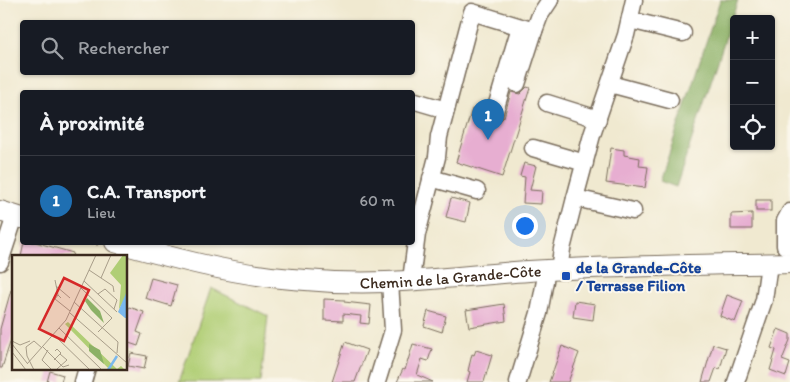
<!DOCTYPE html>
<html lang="fr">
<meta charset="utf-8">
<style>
:root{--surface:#171b24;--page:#20242c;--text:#f1f3f6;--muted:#9ea1a6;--line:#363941;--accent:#1f6fb2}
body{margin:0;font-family:Itim,sans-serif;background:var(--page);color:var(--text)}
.controls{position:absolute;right:15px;top:15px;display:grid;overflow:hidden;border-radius:5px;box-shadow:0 1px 4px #0004}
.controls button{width:45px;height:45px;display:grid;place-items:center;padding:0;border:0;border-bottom:1px solid var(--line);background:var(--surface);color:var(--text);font:25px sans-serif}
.you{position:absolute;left:524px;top:225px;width:18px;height:18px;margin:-12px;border:4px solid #fff;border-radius:50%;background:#1a73e8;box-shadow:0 0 0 8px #1a73e833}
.badge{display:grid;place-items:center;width:32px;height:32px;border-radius:50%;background:var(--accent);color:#fff;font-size:16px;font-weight:700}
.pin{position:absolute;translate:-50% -41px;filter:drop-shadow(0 1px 2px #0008)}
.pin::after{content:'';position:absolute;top:26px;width:18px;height:15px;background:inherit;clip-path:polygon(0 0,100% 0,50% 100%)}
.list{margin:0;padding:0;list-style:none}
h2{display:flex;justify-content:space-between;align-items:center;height:65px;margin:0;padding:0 20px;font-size:21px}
h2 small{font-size:16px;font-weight:400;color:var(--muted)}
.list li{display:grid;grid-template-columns:32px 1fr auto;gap:15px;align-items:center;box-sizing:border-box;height:90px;padding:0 20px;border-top:1px solid var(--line)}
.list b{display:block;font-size:19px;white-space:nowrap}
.list p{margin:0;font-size:16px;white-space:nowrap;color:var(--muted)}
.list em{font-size:16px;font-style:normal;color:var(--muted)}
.icon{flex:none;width:28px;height:28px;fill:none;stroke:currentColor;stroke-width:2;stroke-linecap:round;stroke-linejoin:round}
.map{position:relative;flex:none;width:790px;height:382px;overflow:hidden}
.search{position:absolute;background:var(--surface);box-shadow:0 1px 4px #0004;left:20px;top:20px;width:395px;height:55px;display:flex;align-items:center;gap:12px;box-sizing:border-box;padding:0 18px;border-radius:5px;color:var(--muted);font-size:19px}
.panel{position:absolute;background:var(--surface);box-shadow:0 1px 4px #0004;left:20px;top:90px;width:395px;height:155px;border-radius:5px}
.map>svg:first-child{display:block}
.green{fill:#b0ce75;stroke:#767c4a}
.forest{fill:#8cb166;stroke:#646e42}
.building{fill:#e7aed1}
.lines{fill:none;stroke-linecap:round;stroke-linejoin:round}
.minor-casing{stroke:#7a6d5c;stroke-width:19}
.major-casing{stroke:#7a6d5c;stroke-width:22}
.path{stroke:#7a6d5c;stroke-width:2;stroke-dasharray:1 4;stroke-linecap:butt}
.minor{stroke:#fff;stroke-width:16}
.major{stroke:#fff;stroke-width:20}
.transit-dot{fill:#1a4fb4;stroke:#fbf7ec;stroke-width:2}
.labels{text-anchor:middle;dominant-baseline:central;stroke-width:4;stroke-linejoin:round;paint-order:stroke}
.transit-label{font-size:16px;font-weight:bold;fill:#164399;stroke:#fbf7ec;text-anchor:start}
.street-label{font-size:16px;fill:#3b2a1e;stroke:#fbf7ec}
.inset-river{fill:none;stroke:#7ab8ed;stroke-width:2.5}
.inset-road{fill:none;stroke:#a89d89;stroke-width:1}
.view{fill:#d62828;fill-opacity:0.15;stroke:#d62828;stroke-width:2.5}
.inset-edge{fill:none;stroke:#3b2a1e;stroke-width:2.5}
</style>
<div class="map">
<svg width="790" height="382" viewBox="0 0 790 382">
<rect width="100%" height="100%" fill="#fbf7ec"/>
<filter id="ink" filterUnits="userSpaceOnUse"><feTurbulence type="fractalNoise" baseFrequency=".02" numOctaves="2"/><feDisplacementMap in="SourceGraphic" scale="10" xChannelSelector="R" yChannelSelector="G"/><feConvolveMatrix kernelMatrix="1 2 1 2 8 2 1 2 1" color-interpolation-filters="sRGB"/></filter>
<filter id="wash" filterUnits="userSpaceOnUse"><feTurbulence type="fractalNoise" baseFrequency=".0096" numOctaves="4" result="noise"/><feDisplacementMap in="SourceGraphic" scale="20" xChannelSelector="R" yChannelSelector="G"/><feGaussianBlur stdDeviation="1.12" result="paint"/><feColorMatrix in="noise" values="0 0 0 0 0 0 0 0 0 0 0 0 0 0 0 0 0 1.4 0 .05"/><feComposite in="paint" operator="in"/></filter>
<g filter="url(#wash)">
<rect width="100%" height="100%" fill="#f0e9d0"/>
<!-- green -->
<polygon class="green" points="211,288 268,316 261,382 179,382"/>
<!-- forest -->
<polygon class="forest" points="720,0 738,0 676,187 660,181"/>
<g id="blocks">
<!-- building -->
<g class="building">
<polygon points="527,87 530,88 502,177 456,162 472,109 484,113 487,121 492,124 497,124 504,117 511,92 520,94"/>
<polygon points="611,148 624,150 624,155 640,158 639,166 648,167 645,188 606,183"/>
<polygon points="524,163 536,166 530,190 542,191 541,204 523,203 525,177 520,176"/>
<polygon points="451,198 470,203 466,222 446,217"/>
<rect x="756" y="200" width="15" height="11"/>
<polygon points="752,213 752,229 731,229 731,214"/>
<polygon points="24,242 35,242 73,253 72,256 21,256"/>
<polygon points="151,278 177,285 171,306 145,298"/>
<polygon points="11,290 14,290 14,330 2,368 0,368 0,329"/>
<polygon points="727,295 743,301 735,322 720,316"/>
<polygon points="324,299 344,300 344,302 371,305 369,324 360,323 361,316 343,314 343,321 324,320"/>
<polygon points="575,301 595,304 593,320 573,317"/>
<polygon points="504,304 506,321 469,327 466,310"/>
<polygon points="129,307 144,312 137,332 142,334 138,346 126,342 126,315"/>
<polygon points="428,311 446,316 442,332 424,326"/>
<polygon points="778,329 790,334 790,340 782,360 790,363 786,376 770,370 776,350 771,348"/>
<polygon points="345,342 367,350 355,382 332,382"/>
<polygon points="413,344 432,349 428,361 422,359 417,375 433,382 397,382 403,369 405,370"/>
<polygon points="713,344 726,348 720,369 716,368 711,382 702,382"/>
<polygon points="562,346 579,353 568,382 549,382"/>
<polygon points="476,350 492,355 484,382 467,382 470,372 468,371 472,354 474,355"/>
<polygon points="131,353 147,356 144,369 128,366"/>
<polygon points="50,371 63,375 61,382 47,382"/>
</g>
</g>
</g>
<g filter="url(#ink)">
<use href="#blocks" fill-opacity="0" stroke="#7a6d5c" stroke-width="1"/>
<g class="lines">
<!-- minor casing -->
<g class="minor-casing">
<g id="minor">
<polyline points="630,20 683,33"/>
<polyline points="534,31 540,15 550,0"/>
<polyline points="610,84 670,100"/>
<polyline points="412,100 446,110"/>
<polyline points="547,103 598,119"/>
<polyline points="494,114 520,27"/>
<polyline points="533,148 585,163"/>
<polyline points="431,178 477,191"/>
<polyline points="575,198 592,135 626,35 634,0"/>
<polyline points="785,246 785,221 790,212"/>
<polyline points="0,262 15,216"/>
<polyline points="559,270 562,249 575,198 633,211"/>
<polyline points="411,280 417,234 437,157 439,137 472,12 534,31 517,84"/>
<polyline points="83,382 87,368"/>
<polyline points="377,382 393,330 390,282"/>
<polyline points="518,382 539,313 547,270"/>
<polyline points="736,382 764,300 769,264"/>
</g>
</g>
<!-- major casing -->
<g class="major-casing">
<g id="major">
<polyline points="0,211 22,218"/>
<path id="s1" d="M115,242C173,258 231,274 292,279C323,282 355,283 386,282C434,280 482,274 529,271C616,266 703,265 790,263"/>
</g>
</g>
<!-- path -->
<polyline class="path" points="87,242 101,246"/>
<!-- minor -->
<use href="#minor" class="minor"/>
<!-- major -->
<use href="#major" class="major"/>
</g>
</g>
<!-- markers -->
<rect class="transit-dot" x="561" y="271" width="10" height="10" rx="2.5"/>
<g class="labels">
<!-- transit labels -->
<g class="transit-label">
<text x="576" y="267">de la Grande-Côte<tspan x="576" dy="18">/ Terrasse Filion</tspan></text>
</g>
<!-- street labels -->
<g class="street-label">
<text stroke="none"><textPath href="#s1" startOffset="340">Chemin de la Grande-Côte</textPath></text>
</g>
</g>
<!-- overview -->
<g transform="translate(12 255)">
<rect width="115" height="115" fill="#f0e9d0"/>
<path d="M111,0H115V41L107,54L109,30L98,18ZM56,67L105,114L109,111L113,115H98L53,69Z" fill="#b0ce75"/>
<path d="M75,43L88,56L92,68L79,55L73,46ZM77,89L88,95L92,109L77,96Z" fill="#8cb166"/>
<path d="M115,36V63H113L106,57Z" fill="#7ab8ed"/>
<path class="inset-river" d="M96,115L105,101"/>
<path class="inset-road" d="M77,15L101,31L102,37M89,23L99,0M43,25L46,40M72,26L105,57M44,31L58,43M69,33L100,63L86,77M86,39L93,34L105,45L102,54M49,43L46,40L43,44L58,56M62,47L106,87L105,98M58,58L115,108M47,73L90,115M42,80L78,115M0,86L8,90L18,86M0,89L15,108M31,92L51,112L57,110M36,95L30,105L40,115M0,97L14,115M42,105L49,98L45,94L43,96M15,109L54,65L84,0M45,114L55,105L48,99M22,115L15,101L14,92L22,86L30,93"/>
<path class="view" d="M52,23L77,35L52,86L27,74Z"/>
<rect width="115" height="115" class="inset-edge"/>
</g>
</svg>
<div class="controls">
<button>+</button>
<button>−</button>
<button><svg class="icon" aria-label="locate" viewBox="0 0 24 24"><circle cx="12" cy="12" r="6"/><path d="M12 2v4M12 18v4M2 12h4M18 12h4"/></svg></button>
</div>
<div class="you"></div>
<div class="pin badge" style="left:488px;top:140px">1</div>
<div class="search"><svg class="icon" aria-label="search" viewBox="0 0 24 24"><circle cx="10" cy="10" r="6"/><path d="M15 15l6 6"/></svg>Rechercher</div>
<section class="panel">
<h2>À proximité<small></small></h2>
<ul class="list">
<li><span class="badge">1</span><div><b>C.A. Transport</b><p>Lieu</p></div><em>60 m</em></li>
</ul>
</section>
</div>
